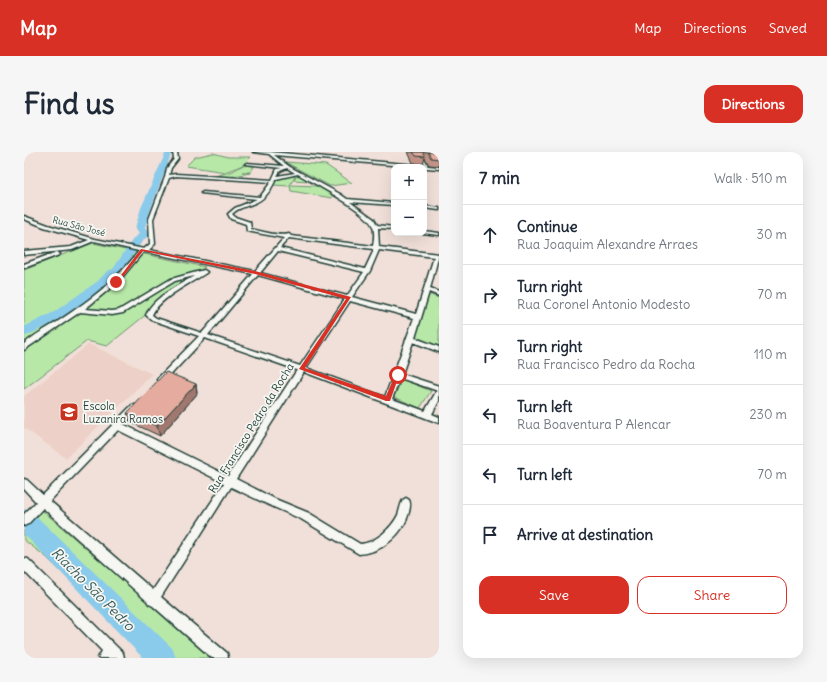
<!DOCTYPE html>
<meta charset="utf-8">
<style>
:root{--surface:#fff;--page:#f6f6f7;--text:#1f2937;--muted:#747a83;--line:#e0e1e3;--accent:#d93025}
body{margin:0;font-family:Delius,sans-serif;background:var(--page);color:var(--text)}
.controls{position:absolute;right:12px;top:12px;display:grid;overflow:hidden;border-radius:8px;box-shadow:0 4px 16px #0002}
.controls button{width:36px;height:36px;display:grid;place-items:center;padding:0;border:0;border-bottom:1px solid var(--line);background:var(--surface);color:var(--text);font:20px sans-serif}
.stop{position:absolute;width:12px;height:12px;margin:-9px;border:3px solid #d93025;border-radius:50%;background:#fff}
.stop.end{background:#d93025;border-color:#fff;box-shadow:0 1px 4px #0008}
.list{margin:0;padding:0;list-style:none}
h2{display:flex;justify-content:space-between;align-items:center;height:52px;margin:0;padding:0 16px;font-size:17px}
h2 small{font-size:13px;font-weight:400;color:var(--muted)}
.list li{display:grid;grid-template-columns:26px 1fr auto;gap:12px;align-items:center;box-sizing:border-box;height:60px;padding:0 16px;border-top:1px solid var(--line)}
.list b{display:block;font-size:15px;white-space:nowrap}
.list p{margin:0;font-size:13px;white-space:nowrap;color:var(--muted)}
.list em{font-size:13px;font-style:normal;color:var(--muted)}
.actions{display:flex;gap:8px;padding:12px 16px}
.actions a{flex:1;padding:9px 0;border:1px solid var(--accent);border-radius:12px;text-align:center;font-size:14px;color:var(--accent)}
.actions .main{background:var(--accent);color:#fff}
.icon{flex:none;width:22px;height:22px;fill:none;stroke:currentColor;stroke-width:2;stroke-linecap:round;stroke-linejoin:round}
.map{position:relative;flex:none;width:415px;height:506px;overflow:hidden;border-radius:12px}
header{display:flex;align-items:center;gap:24px;box-sizing:border-box;height:56px;padding:0 20px;background:var(--accent);color:#fff}
header strong{font-size:19px}
nav{display:flex;gap:22px;margin-inline-start:auto;font-size:14px}
.intro{display:flex;align-items:center;justify-content:space-between;box-sizing:border-box;height:96px;padding:0 24px}
h1{margin:0;font-size:28px}
.button{padding:10px 18px;border-radius:12px;background:var(--accent);color:#fff;font-size:14px;font-weight:700}
main{display:flex;gap:24px;padding:0 24px}
aside{flex:1;background:var(--surface);border-radius:12px;box-shadow:0 4px 16px #0002}
.map>svg:first-child{display:block}
.built{fill:#edd0c7}
.green{fill:#b8e8a8;stroke:#6c926e}
.lines{fill:none;stroke-linecap:round;stroke-linejoin:round}
.river{fill:#8acaeb;fill-rule:evenodd}
.lane-casing{stroke:#1f3d34;stroke-width:3.5}
.street-casing{stroke:#1f3d34;stroke-width:3}
.lane{stroke:#f6f6f2;stroke-width:2}
.street{fill:#f6f6f2;fill-rule:evenodd}
.wall{fill:#c49388;stroke:#1f3d34}
.shaded-wall{fill:#a0786f;stroke:#1f3d34}
.building{fill:#e4ab9e;stroke:#1f3d34}
.route{fill:#d93025}
.labels{text-anchor:middle;dominant-baseline:central;stroke-width:3.5;stroke-linejoin:round;paint-order:stroke}
.far-street-label{font-size:9px;fill:#1f3d34;stroke:#f6f6f2}
.poi-label{font-size:11px;fill:#1f3d34;stroke:#f6f6f2;text-anchor:start}
.street-label{font-size:11px;fill:#1f3d34;stroke:#f6f6f2}
.near-water-label{font-size:14px;font-style:italic;fill:#345959;stroke:#f6f6f2}
</style>
<header>
<strong>Map</strong>
<nav><a>Map</a><a>Directions</a><a>Saved</a></nav>
</header>
<div class="intro"><h1>Find us</h1><a class="button">Directions</a></div>
<main>
<div class="map">
<svg width="415" height="506" viewBox="0 0 415 506">
<rect width="100%" height="100%" fill="#f1e0d9"/>
<filter id="ink" filterUnits="userSpaceOnUse"><feTurbulence type="fractalNoise" baseFrequency=".025" numOctaves="2"/><feDisplacementMap in="SourceGraphic" scale="8" xChannelSelector="R" yChannelSelector="G"/><feConvolveMatrix kernelMatrix="1 2 1 2 8 2 1 2 1" color-interpolation-filters="sRGB"/></filter>
<g filter="url(#ink)">
<!-- built -->
<polygon class="built" points="65,192 128,222 42,306 0,276 0,244"/>
<!-- green -->
<g class="green">
<polygon points="189,1 204,5 227,5 219,13 230,14 227,20 218,20 226,21 205,25 191,24 209,19 219,13 201,20 162,14 171,5"/>
<polygon points="261,10 302,13 328,31 306,34"/>
<polygon points="274,22 285,29 269,28 266,33 294,34 308,40 308,46 267,39 266,34 248,33 253,27 271,23 270,27"/>
<polygon points="69,91 181,115 83,194 63,189 0,237 0,118"/>
<polygon points="404,142 415,146 415,195 391,186"/>
<polygon points="378,227 407,239 396,256 370,245"/>
<polygon points="19,359 188,506 124,506 22,405 0,388 0,378"/>
</g>
<g class="lines">
<!-- river -->
<g class="river">
<polygon points="142,0 148,0 127,56 121,75 125,83 117,91 97,121 91,125 82,135 40,166 0,185 0,175 30,160 74,129 83,119 89,117 109,87 115,82 111,76 117,56"/>
<polygon points="0,357 8,360 148,496 152,506 119,506 0,382"/>
</g>
<!-- lane casing -->
<g class="lane-casing">
<polyline id="lane" points="399,5 403,15"/>
</g>
<!-- street casing -->
<g class="street-casing">
<g id="street">
<path d="M149,0H153L154,7L147,16L145,23L152,22L248,28L253,17L258,16L221,12L223,11L260,14L245,2L229,0H246L415,15V17L250,3L266,15L316,42L323,47L370,51V53L326,50L350,67L353,73L370,75V77L354,76L355,95L415,102L406,137L415,140V144L405,140L391,186L415,195V200L389,190L378,222L415,234V249L408,262L415,265V271L280,220L212,327L251,347L285,361L336,392C351,391 367,377 374,363C376,358 376,353 379,348L382,346L385,348C387,352 386,355 385,360C380,382 357,401 335,402L277,367L245,353L207,335L137,445L203,501L204,506H188L129,454L125,452L123,449L19,356L4,372L0,374V362L12,350L0,337V327L3,328L19,343L108,253H114L115,255L114,257L99,272L204,324L273,218L181,186L140,230H134L133,228L134,226L175,184L128,168L122,163C129,145 154,134 170,124L151,129L99,161L88,163L56,160L0,198V192C11,182 24,176 36,168C66,148 93,128 115,99L70,89L48,98L0,103V99L47,95L65,88L20,75L0,67V64L24,73L71,87L120,97L126,92L125,67L141,25L143,16L150,7ZM263,16L271,21L253,24L256,19ZM274,22C289,31 345,60 349,75C351,81 350,88 349,94L267,84L265,82C257,85 236,79 227,77L226,70L211,65L208,62C214,56 221,55 228,52C241,48 247,38 252,27ZM152,24L247,30L236,45L179,40L177,41L233,47L211,56L204,62L207,67L222,72L223,79L260,86L231,119L125,98L131,92L129,67L145,26ZM265,86L349,97V100L341,117L256,96ZM355,98L410,105L392,162L328,145L346,119ZM254,99L340,120L323,144L236,121ZM119,100H122L229,122L178,181L132,166L128,163C135,146 167,131 182,121L183,120L180,118L147,127L95,158L88,159L61,157L95,129ZM234,123L321,147L276,214L184,183ZM326,149L390,166L361,245L282,216ZM376,226L414,239L412,240L401,259L368,247ZM94,278L200,331L129,438L26,349Z"/>
<polygon points="400,54 415,56 415,58 400,56"/>
<polygon points="400,79 415,81 415,83 398,81 400,81"/>
<polygon points="33,100 36,102 35,103 0,116 0,112"/>
<polygon points="0,406 4,407 99,501 100,506 74,506 78,499 0,419"/>
</g>
</g>
<!-- lane -->
<use href="#lane" class="lane"/>
<!-- street -->
<use href="#street" class="street"/>
</g>
<!-- wall -->
<g class="wall">
<polygon points="384,0 415,0 415,14 405,13 401,6 399,12 389,11"/>
<polygon points="172,232 173,242 136,284 106,270 103,261"/>
</g>
<!-- shaded-wall -->
<polygon class="shaded-wall" points="172,232 173,242 136,284 133,274"/>
<!-- building -->
<g class="building">
<polygon points="389,0 399,0 401,5 392,4"/>
<polygon points="404,0 415,0 415,7 407,6"/>
<polygon points="142,220 172,232 133,274 103,261"/>
</g>
</g>
<!-- route -->
<polygon class="route" points="117,97 231,119 327,145 281,216 362,244 372,221 376,221 366,249 362,249 275,217 322,147 231,122 119,99 94,131 91,131"/>
<!-- icons -->
<defs>
<g id="school-square" transform="scale(1)"><rect x="-9" y="-9" width="18" height="18" rx="4" fill="#c8321e" stroke="#f6f6f2"/><path d="M0-5L7-2L0 1L-7-2ZM-4 1L0 2.5L4 1V4Q0 6-4 4Z" fill="#fff"/></g>
</defs>
<g fill-rule="evenodd">
<use href="#school-square" x="45" y="260"/>
</g>
<g class="labels">
<!-- far-street labels -->
<g class="far-street-label">
<text transform="translate(55 74) rotate(15)">Rua São José</text>
</g>
<!-- poi labels -->
<g class="poi-label">
<text x="59" y="254">Escola<tspan x="59" dy="13">Luzanira Ramos</tspan></text>
</g>
<!-- street labels -->
<g class="street-label">
<text transform="translate(227 276) rotate(-58)">Rua Francisco Pedro da Rocha</text>
</g>
<!-- near-water labels -->
<g class="near-water-label">
<text transform="translate(69 437) rotate(45)">Riacho São Pedro</text>
</g>
</g>
</svg>
<div class="controls">
<button>+</button>
<button>−</button>
</div>
<div class="stop" style="left:374px;top:223px"></div>
<div class="stop end" style="left:92px;top:130px"></div>
</div>
<aside>
<h2>7 min<small>Walk · 510 m</small></h2>
<ul class="list">
<li><svg class="icon" aria-label="ahead" viewBox="0 0 24 24"><path d="M12 20V5M6 11l6-6 6 6"/></svg><div><b>Continue</b><p>Rua Joaquim Alexandre Arraes</p></div><em>30 m</em></li>
<li><svg class="icon" aria-label="right" viewBox="0 0 24 24"><path d="M7 20v-9h11M14 6l5 5-5 5"/></svg><div><b>Turn right</b><p>Rua Coronel Antonio Modesto</p></div><em>70 m</em></li>
<li><svg class="icon" aria-label="right" viewBox="0 0 24 24"><path d="M7 20v-9h11M14 6l5 5-5 5"/></svg><div><b>Turn right</b><p>Rua Francisco Pedro da Rocha</p></div><em>110 m</em></li>
<li><svg class="icon" aria-label="left" viewBox="0 0 24 24"><path d="M17 20v-9H6M10 6l-5 5 5 5"/></svg><div><b>Turn left</b><p>Rua Boaventura P Alencar</p></div><em>230 m</em></li>
<li><svg class="icon" aria-label="left" viewBox="0 0 24 24"><path d="M17 20v-9H6M10 6l-5 5 5 5"/></svg><div><b>Turn left</b></div><em>70 m</em></li>
<li><svg class="icon" aria-label="arrive" viewBox="0 0 24 24"><path d="M6 21V4h12l-3 4 3 4H6"/></svg><div><b>Arrive at destination</b></div></li>
</ul>
<div class="actions"><a class="main">Save</a><a>Share</a></div>
</aside>
</main>
